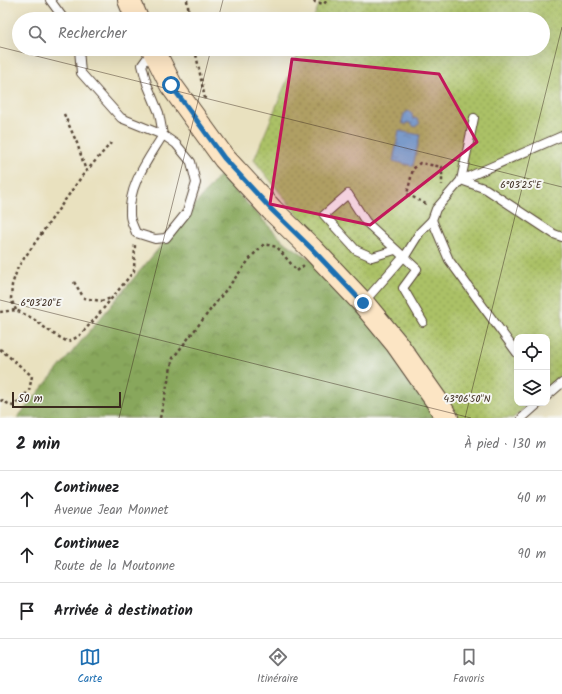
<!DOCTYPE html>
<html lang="fr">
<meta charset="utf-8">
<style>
:root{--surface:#fff;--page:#f2f2f2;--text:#202124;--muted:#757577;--line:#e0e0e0;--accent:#1f6fb2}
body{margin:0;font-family:Kalam,sans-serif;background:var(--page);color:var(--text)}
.controls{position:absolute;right:12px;bottom:12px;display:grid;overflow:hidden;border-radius:8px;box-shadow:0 4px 16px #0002}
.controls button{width:36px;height:36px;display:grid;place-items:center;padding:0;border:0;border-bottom:1px solid var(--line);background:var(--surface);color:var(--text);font:20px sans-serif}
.scale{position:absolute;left:12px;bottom:10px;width:109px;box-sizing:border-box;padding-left:4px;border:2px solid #3b2a1e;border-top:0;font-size:11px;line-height:14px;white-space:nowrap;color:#3b2a1e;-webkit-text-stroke:3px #f6f6f2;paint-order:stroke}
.stop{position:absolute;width:12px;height:12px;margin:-9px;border:3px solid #1f6fb2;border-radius:50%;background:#fff}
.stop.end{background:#1f6fb2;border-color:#fff;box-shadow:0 1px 4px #0008}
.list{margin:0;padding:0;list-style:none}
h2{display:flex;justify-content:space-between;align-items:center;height:52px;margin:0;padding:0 16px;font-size:17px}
h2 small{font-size:13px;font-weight:400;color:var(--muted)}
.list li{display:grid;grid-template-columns:26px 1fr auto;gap:12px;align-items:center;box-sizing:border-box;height:56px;padding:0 16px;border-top:1px solid var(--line)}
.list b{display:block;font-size:15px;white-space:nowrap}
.list p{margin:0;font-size:13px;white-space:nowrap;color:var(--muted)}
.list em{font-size:13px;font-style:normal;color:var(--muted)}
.icon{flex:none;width:22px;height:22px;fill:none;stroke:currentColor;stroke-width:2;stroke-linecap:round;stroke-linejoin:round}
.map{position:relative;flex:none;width:562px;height:418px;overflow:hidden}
.search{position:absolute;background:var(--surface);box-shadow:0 4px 16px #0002;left:12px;right:12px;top:12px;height:44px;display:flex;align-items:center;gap:10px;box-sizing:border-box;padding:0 14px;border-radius:22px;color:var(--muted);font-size:15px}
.sheet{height:220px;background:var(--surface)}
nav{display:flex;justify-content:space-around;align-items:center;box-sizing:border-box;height:56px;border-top:1px solid var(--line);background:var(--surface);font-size:11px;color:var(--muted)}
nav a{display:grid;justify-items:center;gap:2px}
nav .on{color:var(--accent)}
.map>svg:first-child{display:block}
.forest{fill:url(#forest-crowns);stroke:#62683c}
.park{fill:url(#park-dots);stroke:#737642}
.water{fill:url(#water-ripples);stroke:#527382}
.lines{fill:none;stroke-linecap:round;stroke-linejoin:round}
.service-casing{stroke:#554536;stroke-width:10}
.secondary-casing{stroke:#554536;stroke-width:24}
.path{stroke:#554536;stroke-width:2.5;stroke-dasharray:3 3;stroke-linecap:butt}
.service{stroke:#fff;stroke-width:8}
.secondary{stroke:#fce5c4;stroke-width:22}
.route{stroke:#1f6fb2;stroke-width:5}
.marked{fill:#c2185b;fill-opacity:0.2;stroke:#c2185b;stroke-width:3;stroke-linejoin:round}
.ticks{fill:none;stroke:#3b2a1e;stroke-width:1;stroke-opacity:0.45}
.ticks-label{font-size:10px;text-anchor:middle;fill:#3b2a1e;stroke:#f6f6f2;stroke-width:4;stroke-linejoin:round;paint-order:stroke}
</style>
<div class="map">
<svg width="562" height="418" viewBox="0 0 562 418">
<defs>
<pattern id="forest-crowns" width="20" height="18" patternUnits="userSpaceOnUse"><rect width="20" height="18" fill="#88a75b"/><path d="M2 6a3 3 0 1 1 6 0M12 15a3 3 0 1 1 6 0" fill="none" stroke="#70884b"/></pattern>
<pattern id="park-dots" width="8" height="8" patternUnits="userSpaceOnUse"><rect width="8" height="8" fill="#abc166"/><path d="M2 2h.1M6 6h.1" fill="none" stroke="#8c9d53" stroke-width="1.8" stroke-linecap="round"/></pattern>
<pattern id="water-ripples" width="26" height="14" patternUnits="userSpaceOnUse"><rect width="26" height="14" fill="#6abce5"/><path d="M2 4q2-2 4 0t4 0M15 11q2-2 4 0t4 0" fill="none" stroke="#5899b9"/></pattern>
</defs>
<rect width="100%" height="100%" fill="#f6f6f2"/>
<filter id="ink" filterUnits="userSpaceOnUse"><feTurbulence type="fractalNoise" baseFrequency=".025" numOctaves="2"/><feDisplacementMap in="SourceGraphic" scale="8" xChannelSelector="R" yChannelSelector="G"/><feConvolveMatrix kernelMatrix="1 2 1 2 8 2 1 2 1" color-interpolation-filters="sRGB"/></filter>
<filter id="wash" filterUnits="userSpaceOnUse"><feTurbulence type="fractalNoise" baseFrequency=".012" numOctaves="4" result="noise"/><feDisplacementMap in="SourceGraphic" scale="16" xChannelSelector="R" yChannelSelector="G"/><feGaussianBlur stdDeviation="0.9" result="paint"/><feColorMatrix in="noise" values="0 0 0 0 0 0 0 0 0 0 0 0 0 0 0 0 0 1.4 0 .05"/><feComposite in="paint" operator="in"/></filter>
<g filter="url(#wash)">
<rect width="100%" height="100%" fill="#e9e1bf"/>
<!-- forest -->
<polygon class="forest" points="220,175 283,241 319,265 394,348 439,418 17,418"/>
<!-- park -->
<polygon class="park" points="321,0 562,0 562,375 547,388 547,337 517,337 517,403 530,403 513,418 460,418 254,160 300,49 543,49 543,19 313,19"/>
<!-- water -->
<g class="water">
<polygon points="408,111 412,114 413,119 416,118 420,123 415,127 408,122 407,124 403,124 402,121 404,114"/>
<polygon points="399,131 420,135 413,166 393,161"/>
</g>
</g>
<g filter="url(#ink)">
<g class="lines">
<!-- service casing -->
<g class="service-casing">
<g id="service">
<polyline points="50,0 64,19"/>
<polyline points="79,49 81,73 121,118 163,135 159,113 147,84 142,65 152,51"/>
<polyline points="474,118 461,180 436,209 432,220 449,260 517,353"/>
<path d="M163,135L176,144L191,162L196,183L187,212L166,238L155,239L136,233C134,227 130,221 130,215C128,185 148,160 163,135Z"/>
<polyline points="461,180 486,189 554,234 562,237"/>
<polyline points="461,180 562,136"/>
<polyline points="395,250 372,257 356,250 324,215 348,194 366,222 417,269 403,288 423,322"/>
<polyline points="364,302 407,253 420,232 432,220"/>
<polyline points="547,396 562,383"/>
<polyline points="522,418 539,403"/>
</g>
</g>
<!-- secondary casing -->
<g class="secondary-casing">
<g id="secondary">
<polyline points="129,0 137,19"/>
<polyline points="153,49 171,85 224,158 272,210 312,249 363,303 396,343 436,400 447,418"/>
</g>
</g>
<!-- path -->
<g class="path">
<polyline points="187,0 190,19"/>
<polyline points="314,0 315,2 324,4 327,0"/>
<polyline points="195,49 205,99"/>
<polyline points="64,114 77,143 86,171"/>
<polyline points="426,204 407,194 413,169 420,163 442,167 442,185"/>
<polyline points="74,282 84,298 101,301 112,298"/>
<polyline points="16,310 11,299 12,285 18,267 82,176 111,143"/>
<polyline points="0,312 16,310 32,318 52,333 68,342 79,336 94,320 134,271 135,243"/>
<polyline points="0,349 32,376 29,391 13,406 0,400"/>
<polyline points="160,418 173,358 253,255 264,244 277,247 297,271 304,265"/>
</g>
<!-- service -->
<use href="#service" class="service"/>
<!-- secondary -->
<use href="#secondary" class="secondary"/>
</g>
</g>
<g class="lines" filter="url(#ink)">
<!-- route -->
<polyline class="route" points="171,85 224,158 272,210 312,249 363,303"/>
</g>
<!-- marked area -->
<path class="marked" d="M292,59L439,74L477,142L370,225L270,204Z"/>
<!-- ticks -->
<path class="ticks" d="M218,19L223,0M0,47L562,187M0,300L471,418M119,418L211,49M465,418L562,27"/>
<g class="ticks-label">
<text x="521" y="188">6°03'25"E</text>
<text x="41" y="306">6°03'20"E</text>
<text x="467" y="402">43°06'50"N</text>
</g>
</svg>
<div class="controls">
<button><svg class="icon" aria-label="locate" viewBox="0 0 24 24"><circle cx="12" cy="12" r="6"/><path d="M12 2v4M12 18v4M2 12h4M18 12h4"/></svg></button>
<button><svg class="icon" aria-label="layers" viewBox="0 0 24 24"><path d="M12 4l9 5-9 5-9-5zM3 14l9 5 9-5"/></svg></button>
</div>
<div class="scale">50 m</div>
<div class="stop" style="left:171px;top:85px"></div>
<div class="stop end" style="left:363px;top:303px"></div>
<div class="search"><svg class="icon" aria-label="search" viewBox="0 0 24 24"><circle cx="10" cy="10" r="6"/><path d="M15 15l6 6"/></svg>Rechercher</div>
</div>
<section class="sheet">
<h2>2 min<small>À pied · 130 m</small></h2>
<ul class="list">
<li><svg class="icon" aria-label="ahead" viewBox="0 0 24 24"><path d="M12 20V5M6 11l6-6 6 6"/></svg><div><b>Continuez</b><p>Avenue Jean Monnet</p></div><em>40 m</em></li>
<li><svg class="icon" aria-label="ahead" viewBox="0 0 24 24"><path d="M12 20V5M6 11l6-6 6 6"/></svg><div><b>Continuez</b><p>Route de la Moutonne</p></div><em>90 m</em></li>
<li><svg class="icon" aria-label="arrive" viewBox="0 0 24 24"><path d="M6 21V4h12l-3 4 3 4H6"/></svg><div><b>Arrivée à destination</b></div></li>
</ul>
</section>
<nav>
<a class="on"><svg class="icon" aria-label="map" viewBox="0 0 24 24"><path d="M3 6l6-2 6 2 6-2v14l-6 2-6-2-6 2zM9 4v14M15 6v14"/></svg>Carte</a>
<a><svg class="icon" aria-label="directions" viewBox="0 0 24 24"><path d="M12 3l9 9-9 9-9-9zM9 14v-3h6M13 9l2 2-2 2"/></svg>Itinéraire</a>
<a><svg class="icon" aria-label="saved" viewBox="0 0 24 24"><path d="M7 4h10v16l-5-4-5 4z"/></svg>Favoris</a>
</nav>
